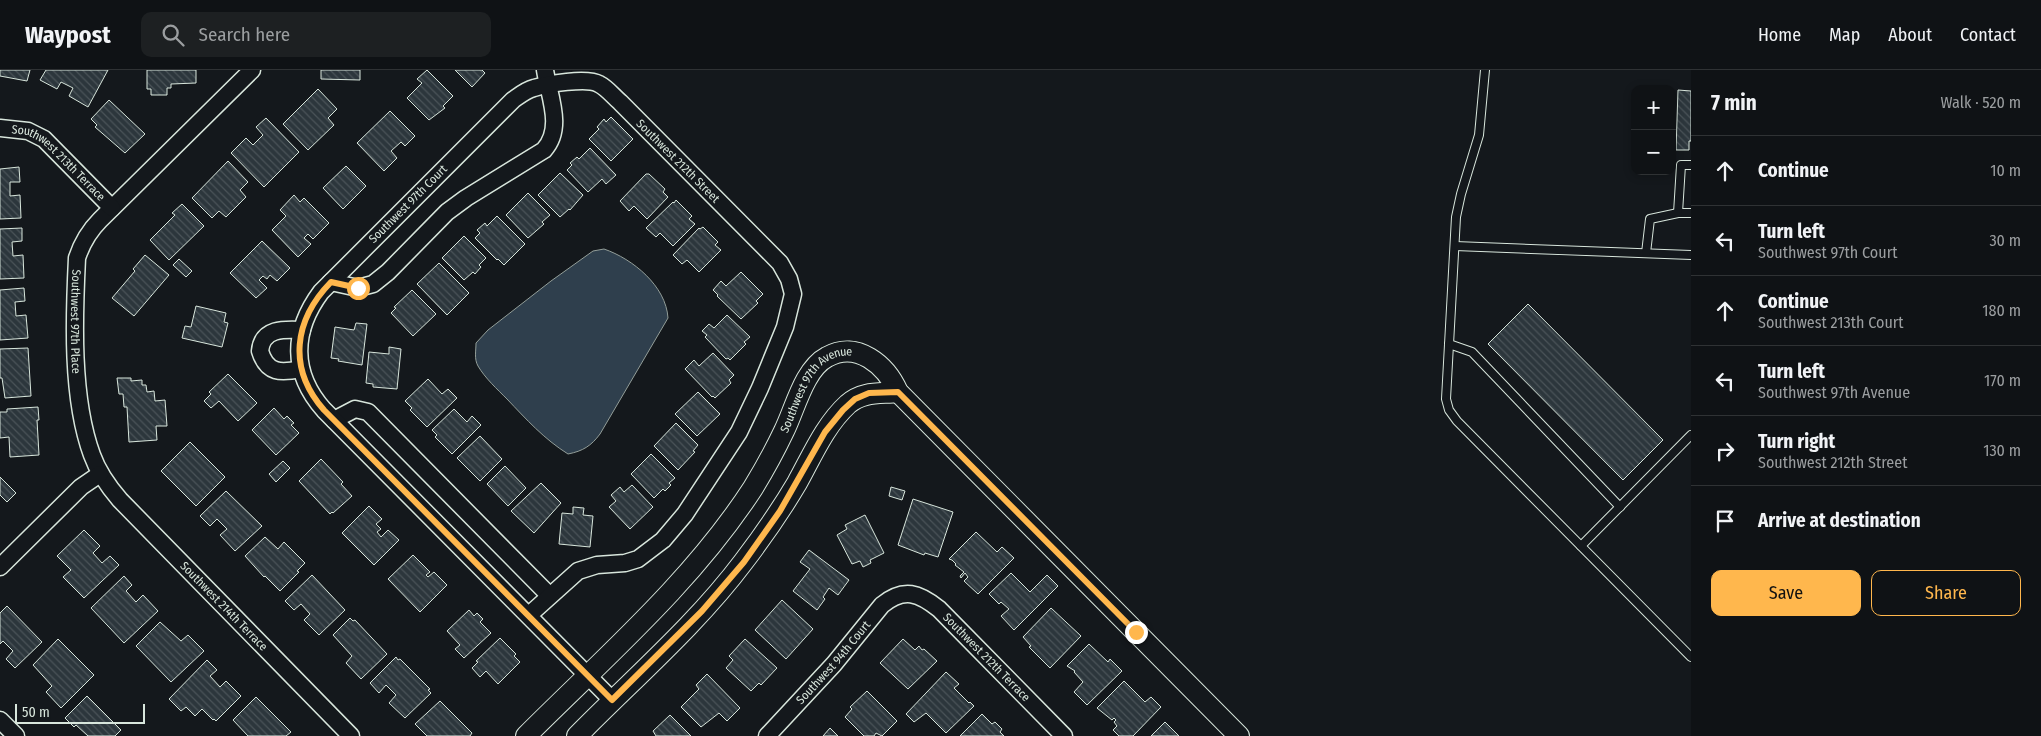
<!DOCTYPE html>
<meta charset="utf-8">
<style>
:root{--surface:#0f1215;--page:#1d2022;--text:#f1f3f6;--muted:#9b9ea0;--line:#2f3234;--accent:#ffb74d}
body{margin:0;font-family:"Fira Sans Condensed",sans-serif;background:var(--page);color:var(--text)}
.controls{position:absolute;right:15px;top:15px;display:grid;overflow:hidden;border-radius:10px;box-shadow:0 2px 8px #0003}
.controls button{width:45px;height:45px;display:grid;place-items:center;padding:0;border:0;border-bottom:1px solid var(--line);background:var(--surface);color:var(--text);font:25px sans-serif}
.scale{position:absolute;left:15px;bottom:12px;width:130px;box-sizing:border-box;padding-left:5px;border:2px solid #d8e6dc;border-top:0;font-size:14px;line-height:18px;white-space:nowrap;color:#d8e6dc;-webkit-text-stroke:4px #14181c;paint-order:stroke}
.stop{position:absolute;width:15px;height:15px;margin:-11px;border:4px solid #ffb74d;border-radius:50%;background:#fff}
.stop.end{background:#ffb74d;border-color:#fff;box-shadow:0 1px 5px #0008}
.list{margin:0;padding:0;list-style:none}
h2{display:flex;justify-content:space-between;align-items:center;height:65px;margin:0;padding:0 20px;font-size:21px}
h2 small{font-size:16px;font-weight:400;color:var(--muted)}
.list li{display:grid;grid-template-columns:32px 1fr auto;gap:15px;align-items:center;box-sizing:border-box;height:70px;padding:0 20px;border-top:1px solid var(--line)}
.list b{display:block;font-size:19px;white-space:nowrap}
.list p{margin:0;font-size:16px;white-space:nowrap;color:var(--muted)}
.list em{font-size:16px;font-style:normal;color:var(--muted)}
.actions{display:flex;gap:10px;padding:15px 20px}
.actions a{flex:1;padding:11px 0;border:1px solid var(--accent);border-radius:10px;text-align:center;font-size:18px;color:var(--accent)}
.actions .main{background:var(--accent);color:#111}
.icon{flex:none;width:28px;height:28px;fill:none;stroke:currentColor;stroke-width:2;stroke-linecap:round;stroke-linejoin:round}
.map{position:relative;flex:none;width:1691px;height:666px;overflow:hidden}
header{display:flex;align-items:center;gap:30px;box-sizing:border-box;height:70px;padding:0 25px;background:var(--surface);border-bottom:1px solid var(--line)}
header strong{font-size:24px}
nav{display:flex;gap:28px;margin-inline-start:auto;font-size:18px}
.search{width:350px;height:45px;background:var(--page);display:flex;align-items:center;gap:12px;box-sizing:border-box;padding:0 18px;border-radius:10px;color:var(--muted);font-size:19px}
main{display:flex}
aside{flex:1;background:var(--surface)}
.map>svg:first-child{display:block}
.water{fill:#2f3f4d;stroke:#939e99}
.building{fill:url(#building-back-hatch);stroke:#d8e6dc}
.lines{fill:none;stroke-linecap:round;stroke-linejoin:round}
.service-casing{stroke:#d8e6dc;stroke-width:10}
.minor-casing{stroke:#d8e6dc;stroke-width:19}
.tertiary-casing{stroke:#d8e6dc;stroke-width:22}
.service{stroke:#14181c;stroke-width:8}
.minor{stroke:#14181c;stroke-width:16}
.tertiary{stroke:#14181c;stroke-width:20}
.route{stroke:#ffb74d;stroke-width:6}
.labels{text-anchor:middle;dominant-baseline:central;stroke-width:4;stroke-linejoin:round;paint-order:stroke}
.street-label{font-size:12px;fill:#d8e6dc;stroke:#14181c}
</style>
<header>
<strong>Waypost</strong>
<div class="search"><svg class="icon" aria-label="search" viewBox="0 0 24 24"><circle cx="10" cy="10" r="6"/><path d="M15 15l6 6"/></svg>Search here</div>
<nav><a>Home</a><a>Map</a><a>About</a><a>Contact</a></nav>
</header>
<main>
<div class="map">
<svg width="1691" height="666" viewBox="0 0 1691 666">
<defs>
<pattern id="building-back-hatch" width="6" height="6" patternUnits="userSpaceOnUse" patternTransform="scale(1.25)"><rect width="6" height="6" fill="#2c363c"/><path d="M-1 5l2 2M0 0l6 6M5-1l2 2" fill="none" stroke="#4a5358"/></pattern>
</defs>
<rect width="100%" height="100%" fill="#14181c"/>
<!-- water -->
<path class="water" d="M604,179C633,189 666,216 668,248L600,364C591,376 583,381 568,384C544,369 526,349 507,329C497,319 485,308 478,296C474,289 476,281 476,273L488,260L551,211L593,181Z"/>
<!-- building -->
<g class="building">
<polygon points="0,0 30,0 27,11 0,6"/>
<polygon points="46,0 108,0 88,37 69,26 73,18 61,12 57,19 40,10"/>
<polygon points="147,0 196,0 196,13 171,14 171,18 167,18 167,25 151,25 151,19 147,19"/>
<polygon points="321,0 360,0 360,10 321,9"/>
<polygon points="427,0 453,26 443,36 445,38 429,50 407,28 422,13 417,9"/>
<polygon points="455,0 482,0 485,3 472,17"/>
<polygon points="318,19 337,39 328,48 334,55 308,80 283,54"/>
<polygon points="1678,20 1691,21 1691,71 1689,71 1689,80 1676,80"/>
<polygon points="109,30 145,64 125,83 95,57 97,55 91,49"/>
<polygon points="390,41 415,66 405,76 401,72 391,81 397,88 384,101 357,73"/>
<polygon points="611,47 633,69 611,91 589,69 599,59 597,57 604,49 606,52"/>
<polygon points="266,48 299,82 264,117 231,83 246,68 253,75 263,65 256,57"/>
<polygon points="590,78 616,105 606,114 602,109 588,122 567,100 572,95 570,93 577,87 579,89"/>
<polygon points="228,91 248,112 240,120 246,127 226,147 219,141 212,148 192,128"/>
<polygon points="346,96 366,116 343,139 323,118"/>
<polygon points="19,97 20,112 10,112 10,126 20,125 21,148 0,149 0,99"/>
<polygon points="560,103 583,125 570,140 569,139 560,147 538,125"/>
<polygon points="646,104 649,104 665,119 663,122 668,127 647,149 634,136 629,141 620,131"/>
<polygon points="528,123 550,145 542,152 544,154 528,168 506,145"/>
<polygon points="294,125 300,132 304,128 329,153 313,169 308,164 304,168 311,174 298,187 272,160 286,146 280,140"/>
<polygon points="676,130 692,146 689,149 695,154 673,176 660,163 656,167 646,158 673,132 674,133"/>
<polygon points="182,134 204,156 169,190 150,170 175,145 172,143"/>
<polygon points="497,146 525,174 504,195 498,189 497,190 475,168 480,163 477,160 485,153 487,156"/>
<polygon points="703,157 718,172 715,175 721,180 699,202 687,190 682,194 673,185 699,158 700,159"/>
<polygon points="22,158 22,171 12,172 13,186 23,185 24,208 0,209 0,159"/>
<polygon points="464,166 486,188 479,195 481,197 475,204 473,202 464,210 442,188"/>
<polygon points="262,171 290,198 277,211 270,205 267,209 263,206 259,210 267,218 256,228 230,203"/>
<polygon points="145,185 169,205 134,246 112,228 135,201 133,199"/>
<polygon points="179,189 192,201 186,207 173,195"/>
<polygon points="439,193 469,223 447,245 417,214"/>
<polygon points="741,202 763,224 756,231 758,233 741,249 717,226 718,225 713,220 721,211 726,216"/>
<polygon points="24,218 25,231 15,232 16,246 26,245 28,268 0,270 0,220"/>
<polygon points="412,220 436,244 413,266 391,243 396,238 394,237"/>
<polygon points="1528,234 1663,370 1623,410 1488,274"/>
<polygon points="196,236 226,243 224,252 228,253 222,277 182,268 185,256 191,257"/>
<polygon points="727,245 750,267 744,272 746,274 730,290 728,288 726,289 705,267 707,265 702,261 709,254 714,258"/>
<polygon points="356,253 367,254 362,295 338,291 339,289 331,288 335,257 354,260"/>
<polygon points="389,277 401,279 397,319 373,317 373,314 366,313 369,282 389,284"/>
<polygon points="28,278 31,326 5,328 2,308 0,308 0,279"/>
<polygon points="713,283 734,305 729,310 731,313 715,328 713,326 712,327 685,299 694,290 699,296"/>
<polygon points="228,304 257,333 238,351 219,331 211,338 204,331 211,324 209,322"/>
<polygon points="117,308 131,308 131,311 142,310 142,315 146,315 147,322 154,321 155,331 165,330 167,356 156,356 157,370 129,372 127,337 124,337 123,324 119,324"/>
<polygon points="428,309 442,324 448,319 457,328 427,357 410,340 412,338 405,331"/>
<polygon points="698,322 720,344 697,366 675,344"/>
<polygon points="38,337 39,350 37,350 39,385 10,387 9,367 0,368 0,342 7,342 7,339"/>
<polygon points="274,338 284,349 287,346 294,353 291,355 299,363 276,385 252,360"/>
<polygon points="454,339 467,352 472,346 481,355 452,384 435,367 437,365 432,360"/>
<polygon points="676,353 698,375 693,381 695,382 678,400 654,376"/>
<polygon points="480,366 502,389 480,411 457,388"/>
<polygon points="190,372 225,407 196,436 161,401"/>
<polygon points="651,384 675,408 669,413 671,415 665,421 663,419 654,428 631,404"/>
<polygon points="321,389 343,412 341,414 352,426 333,443 332,442 330,444 299,411"/>
<polygon points="283,391 290,398 276,412 269,404"/>
<polygon points="505,396 526,418 508,436 487,414"/>
<polygon points="0,407 16,423 7,432 0,425"/>
<polygon points="541,413 561,433 534,463 511,441"/>
<polygon points="632,415 653,437 630,459 609,437 616,431 611,425 620,417 624,422"/>
<polygon points="891,417 905,421 902,430 889,426"/>
<polygon points="226,421 262,456 235,481 220,465 227,459 217,449 210,456 200,446"/>
<polygon points="913,429 953,442 938,487 925,483 924,485 898,475"/>
<polygon points="369,436 382,449 376,454 381,459 377,462 381,467 388,460 399,470 374,495 342,463"/>
<polygon points="573,437 584,438 583,445 593,446 590,477 559,474 562,443 573,444"/>
<polygon points="865,445 884,483 870,490 871,493 863,497 860,491 852,494 837,465 847,459 845,455"/>
<polygon points="84,460 100,476 93,483 102,493 110,486 119,495 84,528 63,507 71,500 57,486"/>
<polygon points="976,462 997,482 1002,477 1014,488 978,524 964,511 968,507 965,503 961,508 960,506 964,502 955,495 956,494 952,490 949,489"/>
<polygon points="265,467 278,479 284,472 305,493 297,501 299,502 280,521 265,506 264,507 245,486"/>
<polygon points="809,480 849,510 838,525 829,518 823,527 825,529 817,540 793,521 810,499 800,492"/>
<polygon points="413,485 430,502 426,505 428,507 434,502 447,515 420,542 388,509"/>
<polygon points="1011,503 1030,522 1047,505 1058,516 1014,560 1001,546 1009,539 1001,532 999,534 989,524"/>
<polygon points="312,505 345,540 319,565 304,550 310,544 301,534 294,540 285,531"/>
<polygon points="124,506 132,515 126,521 136,532 143,525 158,541 124,573 91,538"/>
<polygon points="782,530 813,559 786,589 755,560"/>
<polygon points="7,536 42,572 15,598 6,589 13,581 3,571 0,574 0,543"/>
<polygon points="1051,538 1081,566 1050,598 1029,577 1031,576 1023,567"/>
<polygon points="469,540 474,546 477,543 483,549 480,552 491,563 464,588 455,579 460,575 447,561"/>
<polygon points="350,548 353,551 355,550 387,584 361,609 346,593 352,586 333,565"/>
<polygon points="160,552 181,571 188,565 204,581 171,612 136,576"/>
<polygon points="500,568 516,584 514,586 520,592 498,614 486,601 480,607 472,598 478,592 476,591"/>
<polygon points="58,569 94,605 61,638 46,622 52,616 33,595"/>
<polygon points="745,569 777,598 761,615 759,613 751,621 726,598 733,590 729,586"/>
<polygon points="903,569 915,580 919,576 922,580 924,579 937,591 908,619 880,593"/>
<polygon points="1089,574 1108,592 1110,589 1122,601 1087,635 1074,622 1083,612 1074,602 1075,601 1067,596"/>
<polygon points="396,587 398,590 400,589 430,619 428,620 431,623 405,648 389,633 396,625 386,615 379,623 370,613"/>
<polygon points="207,590 217,600 210,606 220,617 226,611 241,626 216,651 214,649 213,650 202,639 195,646 186,637 181,641 169,629"/>
<polygon points="946,602 959,614 954,618 969,633 970,632 974,636 946,663 926,643 914,652 906,644"/>
<polygon points="707,604 740,638 727,651 719,643 701,657 681,637 699,619 696,615"/>
<polygon points="1124,611 1145,632 1151,627 1161,637 1133,666 1119,666 1113,660 1117,656 1114,652 1116,650 1114,648 1112,650 1097,638"/>
<polygon points="867,621 897,651 882,666 876,663 874,666 864,666 845,647 852,639 850,637"/>
<polygon points="87,626 121,660 115,666 88,666 76,655 74,657 65,648"/>
<polygon points="256,627 291,662 286,666 248,666 233,650"/>
<polygon points="440,631 472,663 470,666 427,666 415,654"/>
<polygon points="982,644 992,654 995,652 1002,659 1000,662 1004,666 960,666"/>
<polygon points="670,645 691,666 656,666 653,661"/>
<polygon points="1165,652 1179,666 1151,666"/>
<polygon points="830,658 838,666 823,666"/>
</g>
<g class="lines">
<!-- service casing -->
<g class="service-casing">
<g id="service">
<polyline points="1485,0 1479,65 1461,124 1456,147 1446,329 1449,340 1457,351 1691,587"/>
<polyline points="1691,95 1681,95 1678,143 1691,143"/>
<polyline points="1455,176 1691,185"/>
<polyline points="1646,183 1650,149 1678,143"/>
<polyline points="1449,274 1472,282 1620,437"/>
<polyline points="1581,476 1691,365"/>
</g>
</g>
<!-- minor casing -->
<g class="minor-casing">
<g id="minor">
<path id="s1" d="M252,0L100,150C89,161 82,173 77,188C74,248 71,328 92,385C98,402 108,416 120,430L351,666"/>
<path id="s2" d="M0,58L28,61L44,69L112,138"/>
<path d="M331,212L358,218L373,214L388,202L447,142L466,128L544,80C564,58 549,26 545,0"/>
<path d="M301,299C281,303 267,304 260,281C262,258 284,259 302,260"/>
<polyline points="334,350 355,339 368,342 549,525"/>
<polyline points="0,497 81,417 100,404"/>
<path d="M529,545L578,501L597,495L625,493L638,489L663,470L685,444L739,362L760,318L785,257L793,224L789,209L780,193L620,32C613,26 607,18 599,14C587,7 547,14 534,18C526,20 520,25 513,30L321,222C292,261 291,303 324,340L612,630"/>
<polyline points="0,650 16,666"/>
<path id="s3" d="M767,666L834,594L882,535C904,517 919,523 939,539L1064,666"/>
</g>
</g>
<!-- tertiary casing -->
<g class="tertiary-casing">
<g id="tertiary">
<path id="s4" d="M526,666C605,587 692,512 753,418C764,400 775,380 784,361C795,339 804,299 827,287C857,270 886,295 898,322L1239,666"/>
<path d="M577,666C633,609 696,555 744,491C763,466 781,440 797,413C812,386 825,355 848,334C863,321 880,324 898,322"/>
</g>
</g>
<!-- service -->
<use href="#service" class="service"/>
<!-- minor -->
<use href="#minor" class="minor"/>
<!-- tertiary -->
<use href="#tertiary" class="tertiary"/>
</g>
<g class="lines">
<!-- route -->
<path class="route" d="M358,218L331,212C294,250 287,298 324,340L612,630L702,541L744,492L780,441L825,362L843,340L855,329L869,323L898,322L1136,562"/>
</g>
<g class="labels">
<!-- street labels -->
<g class="street-label">
<text transform="translate(678 91) rotate(45)">Southwest 212th Street</text>
<text stroke="none"><textPath href="#s2" startOffset="71">Southwest 213th Terrace</textPath></text>
<text transform="translate(408 134) rotate(-45)">Southwest 97th Court</text>
<text stroke="none"><textPath href="#s1" startOffset="322">Southwest 97th Place</textPath></text>
<text stroke="none"><textPath href="#s4" startOffset="458">Southwest 97th Avenue</textPath></text>
<text stroke="none"><textPath href="#s1" startOffset="659">Southwest 214th Terrace</textPath></text>
<text stroke="none"><textPath href="#s3" startOffset="306">Southwest 212th Terrace</textPath></text>
<text stroke="none"><textPath href="#s3" startOffset="99">Southwest 94th Court</textPath></text>
</g>
</g>
</svg>
<div class="controls">
<button>+</button>
<button>−</button>
</div>
<div class="scale">50 m</div>
<div class="stop" style="left:358px;top:218px"></div>
<div class="stop end" style="left:1136px;top:562px"></div>
</div>
<aside>
<h2>7 min<small>Walk · 520 m</small></h2>
<ul class="list">
<li><svg class="icon" aria-label="ahead" viewBox="0 0 24 24"><path d="M12 20V5M6 11l6-6 6 6"/></svg><div><b>Continue</b></div><em>10 m</em></li>
<li><svg class="icon" aria-label="left" viewBox="0 0 24 24"><path d="M17 20v-9H6M10 6l-5 5 5 5"/></svg><div><b>Turn left</b><p>Southwest 97th Court</p></div><em>30 m</em></li>
<li><svg class="icon" aria-label="ahead" viewBox="0 0 24 24"><path d="M12 20V5M6 11l6-6 6 6"/></svg><div><b>Continue</b><p>Southwest 213th Court</p></div><em>180 m</em></li>
<li><svg class="icon" aria-label="left" viewBox="0 0 24 24"><path d="M17 20v-9H6M10 6l-5 5 5 5"/></svg><div><b>Turn left</b><p>Southwest 97th Avenue</p></div><em>170 m</em></li>
<li><svg class="icon" aria-label="right" viewBox="0 0 24 24"><path d="M7 20v-9h11M14 6l5 5-5 5"/></svg><div><b>Turn right</b><p>Southwest 212th Street</p></div><em>130 m</em></li>
<li><svg class="icon" aria-label="arrive" viewBox="0 0 24 24"><path d="M6 21V4h12l-3 4 3 4H6"/></svg><div><b>Arrive at destination</b></div></li>
</ul>
<div class="actions"><a class="main">Save</a><a>Share</a></div>
</aside>
</main>
